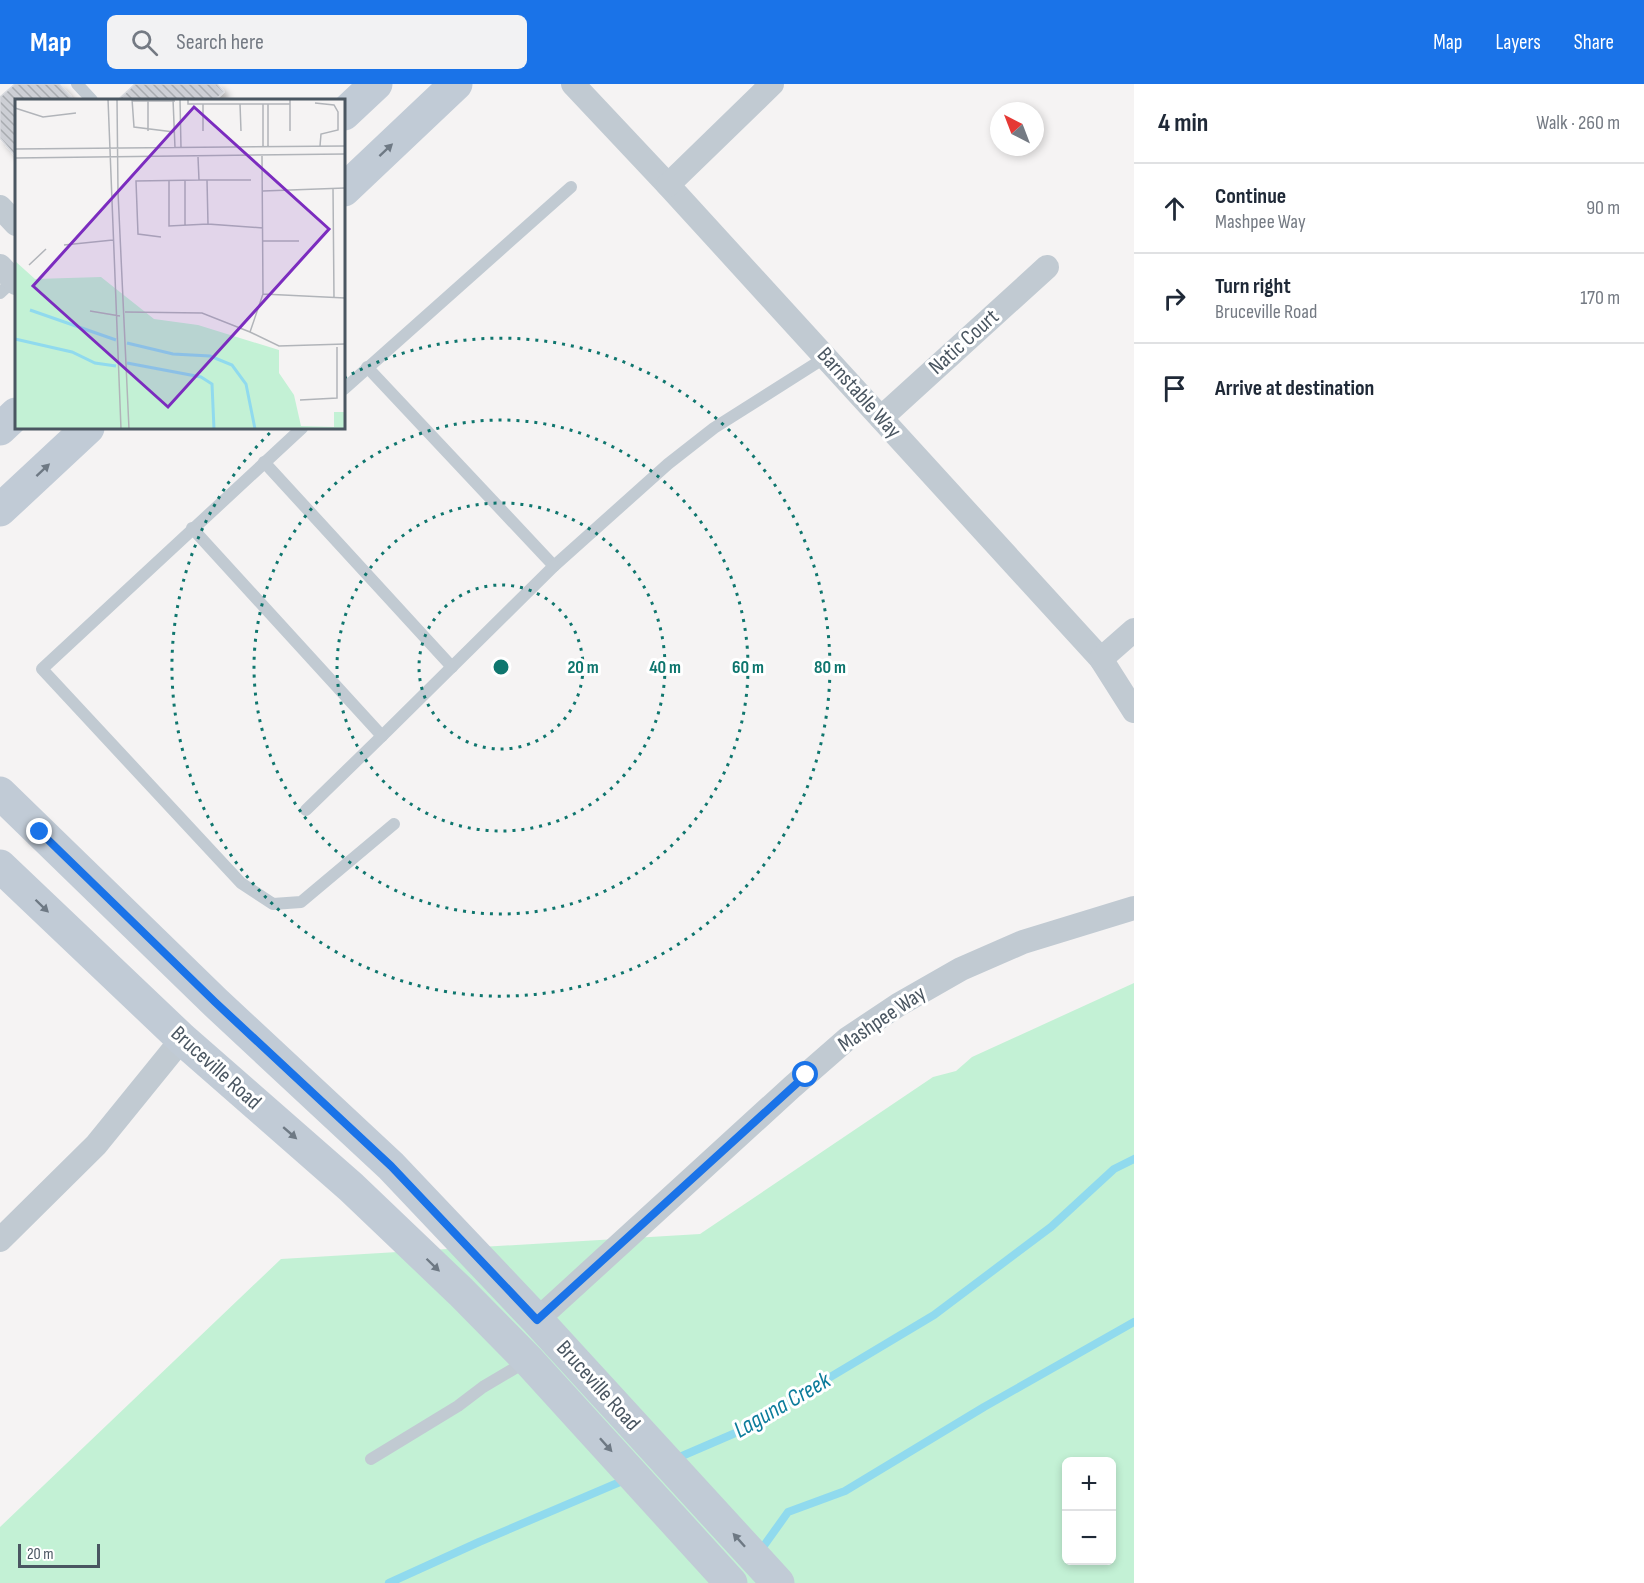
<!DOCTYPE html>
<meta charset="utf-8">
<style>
:root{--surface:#fff;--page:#f2f2f3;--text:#1f2937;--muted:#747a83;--line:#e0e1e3;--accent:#1a73e8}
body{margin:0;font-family:"Sofia Sans Condensed",sans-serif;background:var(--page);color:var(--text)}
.controls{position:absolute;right:18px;bottom:18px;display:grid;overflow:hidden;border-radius:9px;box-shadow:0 3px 9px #0003}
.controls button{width:54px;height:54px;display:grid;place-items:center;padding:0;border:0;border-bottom:2px solid var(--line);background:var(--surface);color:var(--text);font:30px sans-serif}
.compass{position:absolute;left:990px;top:18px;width:54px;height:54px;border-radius:50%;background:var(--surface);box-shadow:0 3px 9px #0003;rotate:318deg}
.scale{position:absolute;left:18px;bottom:15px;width:82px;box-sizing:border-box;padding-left:6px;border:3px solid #4a5661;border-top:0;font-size:16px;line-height:21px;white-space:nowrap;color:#4a5661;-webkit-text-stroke:4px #fff;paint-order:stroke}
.stop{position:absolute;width:18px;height:18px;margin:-14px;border:4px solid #1a73e8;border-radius:50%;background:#fff}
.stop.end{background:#1a73e8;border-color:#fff;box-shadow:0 2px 6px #0008}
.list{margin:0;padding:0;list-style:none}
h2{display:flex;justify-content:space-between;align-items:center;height:78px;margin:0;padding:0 24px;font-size:26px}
h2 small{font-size:20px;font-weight:400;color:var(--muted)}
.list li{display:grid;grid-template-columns:39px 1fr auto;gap:18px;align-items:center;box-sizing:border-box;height:90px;padding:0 24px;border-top:2px solid var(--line)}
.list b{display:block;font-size:22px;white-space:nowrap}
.list p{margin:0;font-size:20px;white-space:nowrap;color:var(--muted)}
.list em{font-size:20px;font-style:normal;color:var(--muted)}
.icon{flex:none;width:33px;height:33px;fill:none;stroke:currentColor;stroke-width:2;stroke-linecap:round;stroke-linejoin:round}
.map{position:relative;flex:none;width:1134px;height:1499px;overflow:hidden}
header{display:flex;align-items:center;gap:36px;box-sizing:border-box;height:84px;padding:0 30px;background:var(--accent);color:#fff}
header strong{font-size:28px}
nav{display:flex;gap:33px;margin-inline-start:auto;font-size:21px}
.search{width:420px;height:54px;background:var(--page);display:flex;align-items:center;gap:15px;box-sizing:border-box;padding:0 21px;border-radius:9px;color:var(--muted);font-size:22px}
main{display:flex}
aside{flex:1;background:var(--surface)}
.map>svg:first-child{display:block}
.grass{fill:#c3f1d5;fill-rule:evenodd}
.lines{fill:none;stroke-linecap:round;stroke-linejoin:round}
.stream{stroke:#90daee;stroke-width:8}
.building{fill:url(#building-back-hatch);stroke:#d7d9de;stroke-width:1.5;filter:url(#shadow)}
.lane{stroke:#c1cad2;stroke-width:12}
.street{stroke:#c1cad2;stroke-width:24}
.secondary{stroke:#c1cbd6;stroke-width:33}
.oneway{fill:#6e7984}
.route{stroke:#1a73e8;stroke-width:8}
.ring{fill:none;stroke:#0f766e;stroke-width:3;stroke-dasharray:3 6}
.labels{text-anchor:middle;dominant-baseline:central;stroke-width:6;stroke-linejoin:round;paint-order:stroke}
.street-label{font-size:22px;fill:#4a5661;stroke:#fff}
.water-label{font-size:24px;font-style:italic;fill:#0c7c9b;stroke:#fff}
.inset-river{fill:none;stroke:#90daee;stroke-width:3}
.inset-road{fill:none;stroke:#b1b4b9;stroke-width:1.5}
.view{fill:#7b2cbf;fill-opacity:0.15;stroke:#7b2cbf;stroke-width:3}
.inset-edge{fill:none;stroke:#4a5661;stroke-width:3}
.centre{fill:#0f766e;stroke:#fff;stroke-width:3}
.ring-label{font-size:18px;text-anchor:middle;font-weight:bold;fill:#0f766e;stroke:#fff;stroke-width:6;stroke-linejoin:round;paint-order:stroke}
</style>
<header>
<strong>Map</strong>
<div class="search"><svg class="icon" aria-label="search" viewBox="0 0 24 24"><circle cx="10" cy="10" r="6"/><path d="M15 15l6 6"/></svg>Search here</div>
<nav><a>Map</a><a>Layers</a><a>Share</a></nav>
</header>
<main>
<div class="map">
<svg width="1134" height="1499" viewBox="0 0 1134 1499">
<defs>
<pattern id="building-back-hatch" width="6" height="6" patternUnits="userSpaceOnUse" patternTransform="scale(1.5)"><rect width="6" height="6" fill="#cdcfd5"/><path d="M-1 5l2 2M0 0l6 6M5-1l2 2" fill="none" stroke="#a8abb0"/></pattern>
<filter id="shadow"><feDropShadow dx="5.5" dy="5.5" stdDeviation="3" flood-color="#0004"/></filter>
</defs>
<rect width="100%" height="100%" fill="#f5f3f3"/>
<!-- grass -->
<path class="grass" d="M1134,899V1499H0V1443L281,1175L700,1150L933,993L956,987L972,973ZM1066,1378H1112V1476H1066Z"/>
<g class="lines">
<!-- stream -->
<g class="stream">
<polyline points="675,1375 740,1347 934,1231 1051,1143 1114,1085 1134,1075"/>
<polyline points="758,1470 788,1428 845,1407 984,1323 1134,1238"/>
<polyline points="389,1499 479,1458 627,1395"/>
</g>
</g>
<!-- building -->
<g class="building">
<polygon points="15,0 59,0 74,16 16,16 16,73 0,54 0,13"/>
<polygon points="135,0 217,0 224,8 215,16 122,16 120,14"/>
</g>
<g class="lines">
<!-- lane -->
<g class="lane">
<polyline points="77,0 92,16"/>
<polyline points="0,209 14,196"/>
<polyline points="367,283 554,482 668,380 714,344 826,273"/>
<polyline points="344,305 571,103"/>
<polyline points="302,344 42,585 241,799 273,820 301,818 394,740"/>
<polyline points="264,378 452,583"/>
<polyline points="192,444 382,652 554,482"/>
<polyline points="306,726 382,652"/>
<polyline points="371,1375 458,1322 483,1303 527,1277"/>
</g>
<!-- street -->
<g class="street">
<polyline points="573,0 668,101 1101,575 1134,627"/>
<polyline points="668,101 772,0"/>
<polyline points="0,123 16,140"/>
<polyline points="0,182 16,199"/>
<polyline points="881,334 1047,183"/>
<polyline points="1101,575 1134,546"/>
<polyline points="0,1156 96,1061 182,955"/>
<polyline points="537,1236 792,1003 847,955 898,921 961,885 1023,858 1134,824"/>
</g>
<!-- secondary -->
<g class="secondary">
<polyline points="344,30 376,0"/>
<polyline points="344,106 456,0"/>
<polyline points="0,345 16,330"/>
<polyline points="0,426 88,344"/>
<polyline points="0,709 215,918 391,1082 537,1236 778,1499"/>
<polyline points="0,782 182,955 351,1103 461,1208 528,1276 731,1499"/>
</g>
</g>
<!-- one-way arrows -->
<defs><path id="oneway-solid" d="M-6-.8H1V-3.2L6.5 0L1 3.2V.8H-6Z" transform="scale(1.5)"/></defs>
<g class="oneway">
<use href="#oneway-solid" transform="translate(386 66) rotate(-43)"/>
<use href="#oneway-solid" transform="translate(43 386) rotate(-43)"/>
<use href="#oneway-solid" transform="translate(42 822) rotate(44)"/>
<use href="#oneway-solid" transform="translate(290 1049) rotate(41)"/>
<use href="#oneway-solid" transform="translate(433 1181) rotate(44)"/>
<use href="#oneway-solid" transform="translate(606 1361) rotate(48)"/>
<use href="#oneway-solid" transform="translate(739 1456) rotate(-132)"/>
</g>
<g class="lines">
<!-- route -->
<polyline class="route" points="40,748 215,918 391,1082 537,1236 806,991"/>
</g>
<!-- distance rings -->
<g class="ring">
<circle cx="501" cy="583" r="82"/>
<circle cx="501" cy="583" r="164"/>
<circle cx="501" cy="583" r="247"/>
<path d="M344 294A329 329 0 1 1 275 344"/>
</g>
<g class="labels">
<!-- street labels -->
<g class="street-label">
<text transform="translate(964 258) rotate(-42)">Natic Court</text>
<text transform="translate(859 309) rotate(48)">Barnstable Way</text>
<text transform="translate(882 935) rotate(-34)">Mashpee Way</text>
<text transform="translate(216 984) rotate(42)">Bruceville Road</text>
<text transform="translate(598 1302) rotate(48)">Bruceville Road</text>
</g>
<!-- water labels -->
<g class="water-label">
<text transform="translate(782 1321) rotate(-30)">Laguna Creek</text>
</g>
</g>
<!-- overview -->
<g transform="translate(15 15)">
<rect width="330" height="330" fill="#f5f3f3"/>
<path d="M0,162L20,180L86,178L139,220L183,226L264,251V274L279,296L286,327L319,328V313H330V330H0Z" fill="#c3f1d5"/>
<path class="inset-river" d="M15,211L101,241M0,240L57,253L80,264L101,267M112,244L158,255L195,257L217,266L231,285L240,330M112,264L186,278L197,285L199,330"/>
<path class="inset-road" d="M93,0L106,330M102,0L103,93L114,330M117,0L119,28L159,33M158,0L160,49M165,0L166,49M173,0V5H275M275,0V32M117,2H160M133,2V32M300,4L319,6L323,13V31L306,35L305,47M188,5V32M225,5L226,32M253,5V48M0,9L28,18L61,14M248,48V5M0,50L330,47M247,57L248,195L235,233L264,247L330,245M183,58L184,81H236M0,59L330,55M154,81V127L193,125M170,81V126M192,81L193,125L248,129M318,89L319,199M248,92L330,89M146,138L123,135L121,82L184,81M248,142H284M49,146L98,141M14,166L31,150M248,195L330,199M75,212L105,217M110,213L187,214L235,233M285,301L322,299V248"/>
<path class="view" d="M179,8L314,130L153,308L18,187Z"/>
<rect width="330" height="330" class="inset-edge"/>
</g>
<circle cx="501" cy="583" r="9" class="centre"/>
<g class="ring-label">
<text x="583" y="589">20 m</text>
<text x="665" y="589">40 m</text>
<text x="748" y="589">60 m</text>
<text x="830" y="589">80 m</text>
</g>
</svg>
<div class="controls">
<button>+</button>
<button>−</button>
</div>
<svg class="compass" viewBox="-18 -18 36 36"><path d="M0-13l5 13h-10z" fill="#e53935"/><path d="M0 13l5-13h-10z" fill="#747a83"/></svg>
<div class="scale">20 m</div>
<div class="stop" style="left:806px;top:991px"></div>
<div class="stop end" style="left:40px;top:748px"></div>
</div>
<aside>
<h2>4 min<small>Walk · 260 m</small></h2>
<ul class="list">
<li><svg class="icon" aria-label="ahead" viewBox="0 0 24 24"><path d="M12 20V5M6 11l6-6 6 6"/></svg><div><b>Continue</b><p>Mashpee Way</p></div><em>90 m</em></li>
<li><svg class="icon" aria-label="right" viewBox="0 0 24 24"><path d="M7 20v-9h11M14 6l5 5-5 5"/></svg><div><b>Turn right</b><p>Bruceville Road</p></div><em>170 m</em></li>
<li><svg class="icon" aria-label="arrive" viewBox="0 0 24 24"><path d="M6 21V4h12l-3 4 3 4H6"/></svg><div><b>Arrive at destination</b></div></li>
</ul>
</aside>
</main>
